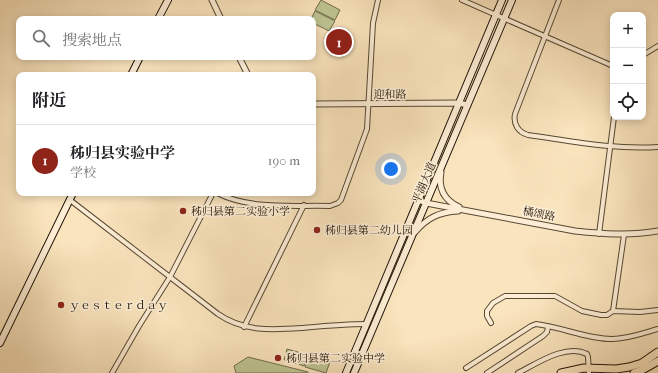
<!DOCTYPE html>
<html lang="zh">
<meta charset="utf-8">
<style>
:root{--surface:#fff;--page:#f2f2f2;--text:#202124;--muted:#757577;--line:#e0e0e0;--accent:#8f2418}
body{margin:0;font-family:"IM FELL French Canon","Noto Serif SC",serif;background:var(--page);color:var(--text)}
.controls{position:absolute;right:12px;top:12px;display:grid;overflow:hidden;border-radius:8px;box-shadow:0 2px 10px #0003}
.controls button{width:36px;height:36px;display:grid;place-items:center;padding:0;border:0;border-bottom:1px solid var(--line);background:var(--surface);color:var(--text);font:20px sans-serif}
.you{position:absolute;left:391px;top:169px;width:14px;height:14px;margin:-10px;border:3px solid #fff;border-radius:50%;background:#1a73e8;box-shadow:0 0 0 6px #1a73e833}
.badge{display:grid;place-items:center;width:26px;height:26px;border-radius:50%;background:var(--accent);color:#fff;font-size:13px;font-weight:700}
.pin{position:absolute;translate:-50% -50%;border:2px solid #fff;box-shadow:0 1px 4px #0006}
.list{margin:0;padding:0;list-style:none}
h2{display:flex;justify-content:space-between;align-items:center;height:52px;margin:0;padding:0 16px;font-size:17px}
h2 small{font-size:13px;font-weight:400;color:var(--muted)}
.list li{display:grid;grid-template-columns:26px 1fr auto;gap:12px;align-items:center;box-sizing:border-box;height:72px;padding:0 16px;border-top:1px solid var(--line)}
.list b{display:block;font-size:15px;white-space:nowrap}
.list p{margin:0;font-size:13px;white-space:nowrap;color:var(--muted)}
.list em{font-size:13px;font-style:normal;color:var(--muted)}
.icon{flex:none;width:22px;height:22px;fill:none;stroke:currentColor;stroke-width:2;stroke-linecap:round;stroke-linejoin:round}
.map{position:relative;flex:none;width:658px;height:373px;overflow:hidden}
.search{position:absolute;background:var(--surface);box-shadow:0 2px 10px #0003;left:16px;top:16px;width:300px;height:44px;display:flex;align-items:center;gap:10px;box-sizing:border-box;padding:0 14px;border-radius:8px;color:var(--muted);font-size:15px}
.panel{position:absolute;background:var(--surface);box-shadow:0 2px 10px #0003;left:16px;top:72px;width:300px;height:124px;border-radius:8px}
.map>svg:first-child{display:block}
.green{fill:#bec491;stroke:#6e6c4c}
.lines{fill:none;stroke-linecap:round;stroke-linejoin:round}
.minor-casing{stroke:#564834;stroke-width:6}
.tertiary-casing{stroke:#564834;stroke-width:7}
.secondary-casing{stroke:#1f1407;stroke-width:8}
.trunk-casing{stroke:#1f1407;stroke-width:9}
.minor{stroke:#fcedd4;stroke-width:4}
.tertiary{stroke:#fcedd4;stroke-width:5}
.secondary{stroke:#fcedd4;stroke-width:6}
.trunk{stroke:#fae4bd;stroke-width:7}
.poi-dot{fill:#8f2418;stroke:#fcedd4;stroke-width:1.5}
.labels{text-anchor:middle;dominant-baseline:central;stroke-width:3.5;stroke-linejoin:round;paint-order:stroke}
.street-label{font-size:11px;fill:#1f1407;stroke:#fcedd4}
.poi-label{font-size:11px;fill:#1f1407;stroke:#fcedd4;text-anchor:start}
</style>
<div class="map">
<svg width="658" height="373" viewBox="0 0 658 373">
<rect width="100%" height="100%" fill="#fae4bd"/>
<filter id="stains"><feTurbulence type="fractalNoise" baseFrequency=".005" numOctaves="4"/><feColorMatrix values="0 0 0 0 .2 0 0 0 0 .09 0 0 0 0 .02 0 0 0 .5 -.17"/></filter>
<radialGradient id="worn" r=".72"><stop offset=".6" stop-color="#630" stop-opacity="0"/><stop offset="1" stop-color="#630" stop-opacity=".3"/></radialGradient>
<!-- green -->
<g class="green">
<polygon points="321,0 340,10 335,20 315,10"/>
<polygon points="315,11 335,21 329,31 313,23 313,19 311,19"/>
<polygon points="287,349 308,355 304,366 284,360"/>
<polygon points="309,355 330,362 326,373 305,367"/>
<polygon points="248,357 308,372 308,373 236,373 234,366"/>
</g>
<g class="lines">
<!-- minor casing -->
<g class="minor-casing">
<g id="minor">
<polyline points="462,0 613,66"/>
<path d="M559,0L515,114C513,124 518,132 528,135C571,141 614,150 658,147"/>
<polyline points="643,55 658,46"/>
<path d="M217,193C251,210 293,205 330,206L338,203L341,200L367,129L373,23L378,0"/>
<path d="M70,200L218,314C244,332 272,330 302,328C324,326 345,324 367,324"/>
<polyline points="599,234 614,117"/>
<polyline points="613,311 624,235"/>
<polyline points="491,323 487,316 487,311 493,303 505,296 555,296 582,311 601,315 607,315 613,311 640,312 658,310"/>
<polyline points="244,327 304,205"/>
<path d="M466,368L531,326L536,324C562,327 586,339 612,339C628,339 643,333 658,329"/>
<polyline points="112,373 139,326 170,277 213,193"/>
<polyline points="487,373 543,336 547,332 548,327"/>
<path d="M518,373C536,364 566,343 587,354L588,357L589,373"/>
</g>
</g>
<!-- tertiary casing -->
<g class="tertiary-casing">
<g id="tertiary">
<polyline points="212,0 221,19"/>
<polyline points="239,57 248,75"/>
<polyline points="313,104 459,103 467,105"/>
<path d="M441,172C438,188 444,200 459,207"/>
<path d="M418,200L426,203L575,231C603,234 630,236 658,231"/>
<path d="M415,232C427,218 439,212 458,211"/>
</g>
</g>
<!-- secondary casing -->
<g class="secondary-casing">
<g id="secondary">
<polyline points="158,19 168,0"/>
<polyline points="131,75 140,57"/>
<polyline points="0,343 73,193"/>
<polyline points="346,373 502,0"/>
<polyline points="354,373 512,0"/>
</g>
</g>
<!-- trunk casing -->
<g class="trunk-casing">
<g id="trunk">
<polyline points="561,373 584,368 616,369 629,367 642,363 658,352"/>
<polyline points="634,373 644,369 658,361"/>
</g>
</g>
<!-- minor -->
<use href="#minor" class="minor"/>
<!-- tertiary -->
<use href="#tertiary" class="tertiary"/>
<!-- secondary -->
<use href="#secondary" class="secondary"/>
<!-- trunk -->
<use href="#trunk" class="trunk"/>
</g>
<!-- markers -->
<g class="poi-dot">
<circle cx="183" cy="211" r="4"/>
<circle cx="317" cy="230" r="4"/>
<circle cx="61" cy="305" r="4"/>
<circle cx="278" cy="358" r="4"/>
</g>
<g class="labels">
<!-- street labels -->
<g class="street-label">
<text x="390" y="94">迎和路</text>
<text transform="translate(424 183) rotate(-67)">平湖大道</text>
<text transform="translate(539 214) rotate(11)">橘颂路</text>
</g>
<!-- poi labels -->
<g class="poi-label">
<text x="191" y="211">秭归县第二实验小学</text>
<text x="325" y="230">秭归县第二幼儿园</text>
<text x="69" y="305">ｙｅｓｔｅｒｄａｙ</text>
<text x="286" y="358">秭归县第二实验中学</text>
</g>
</g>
<rect width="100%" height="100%" filter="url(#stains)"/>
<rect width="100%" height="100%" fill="url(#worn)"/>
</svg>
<div class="controls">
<button>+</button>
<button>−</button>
<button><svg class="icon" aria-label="locate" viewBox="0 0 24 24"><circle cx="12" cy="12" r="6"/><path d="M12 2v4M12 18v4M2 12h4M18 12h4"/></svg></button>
</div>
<div class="you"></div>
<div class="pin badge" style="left:339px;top:42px">1</div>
<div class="search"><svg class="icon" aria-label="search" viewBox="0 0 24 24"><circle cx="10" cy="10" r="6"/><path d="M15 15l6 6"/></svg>搜索地点</div>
<section class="panel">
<h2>附近<small></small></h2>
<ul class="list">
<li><span class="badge">1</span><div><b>秭归县实验中学</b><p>学校</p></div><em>190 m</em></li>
</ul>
</section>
</div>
